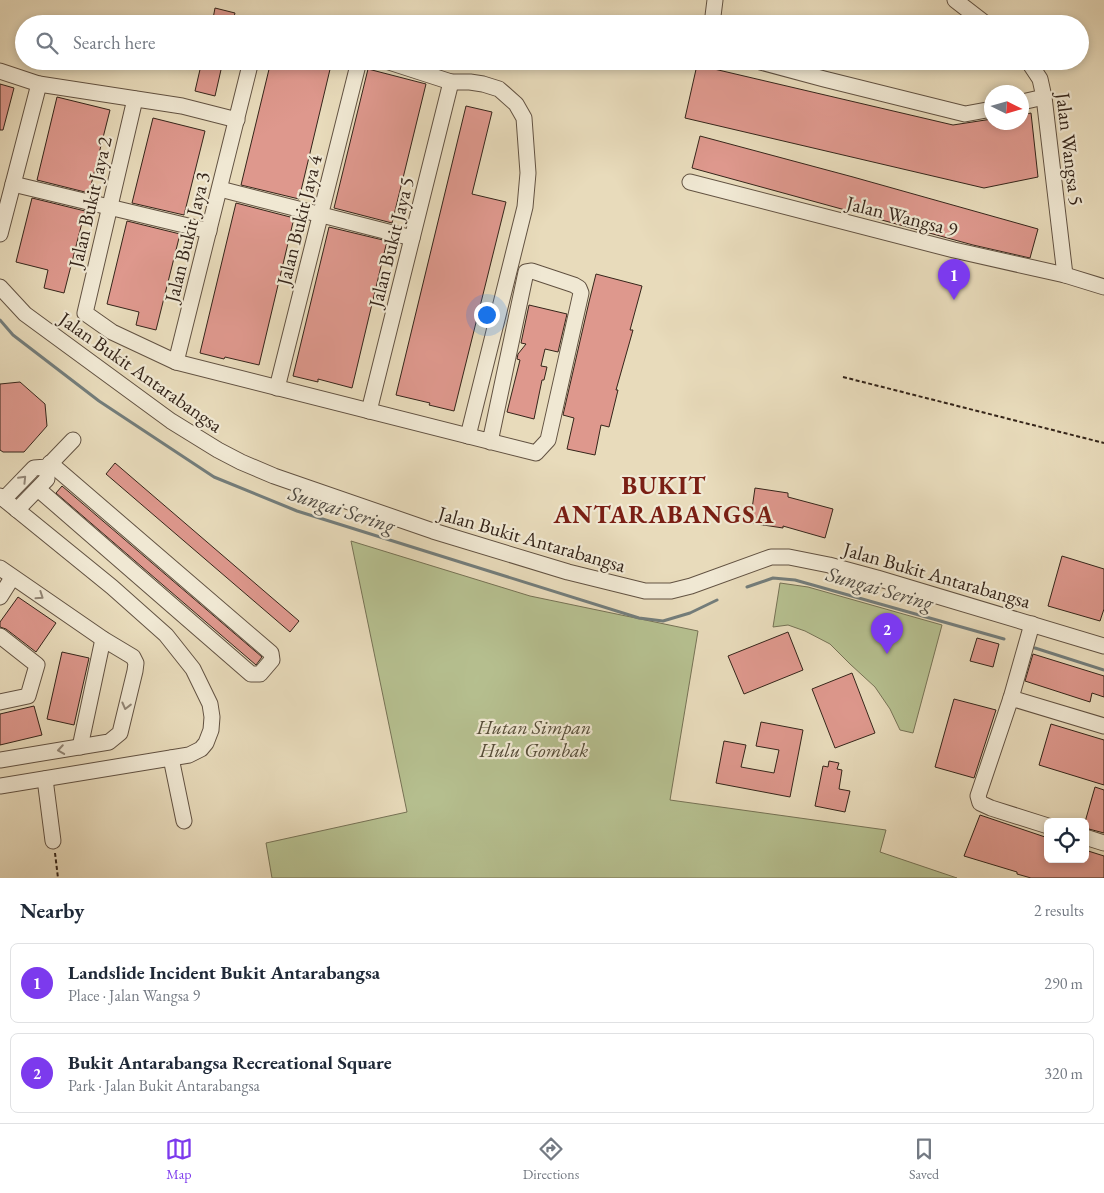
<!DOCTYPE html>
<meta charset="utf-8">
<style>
:root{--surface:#fff;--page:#f2f2f3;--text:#1f2937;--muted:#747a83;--line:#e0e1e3;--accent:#7c3aed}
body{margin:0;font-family:"EB Garamond",serif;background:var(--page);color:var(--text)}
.controls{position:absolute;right:15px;bottom:15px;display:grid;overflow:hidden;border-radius:8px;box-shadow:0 2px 8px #0003}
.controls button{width:45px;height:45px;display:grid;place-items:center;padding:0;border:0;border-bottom:1px solid var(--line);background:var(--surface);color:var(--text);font:25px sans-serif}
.compass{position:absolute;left:984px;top:85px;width:45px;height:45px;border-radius:50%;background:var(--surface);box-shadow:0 2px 8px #0003;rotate:95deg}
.you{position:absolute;left:486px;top:314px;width:18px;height:18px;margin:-12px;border:4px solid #fff;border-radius:50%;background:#1a73e8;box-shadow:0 0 0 8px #1a73e833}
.badge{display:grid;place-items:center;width:32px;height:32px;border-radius:50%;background:var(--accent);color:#fff;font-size:16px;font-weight:700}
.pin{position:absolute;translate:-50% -41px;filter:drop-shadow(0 1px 2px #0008)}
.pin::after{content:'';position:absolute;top:26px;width:18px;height:15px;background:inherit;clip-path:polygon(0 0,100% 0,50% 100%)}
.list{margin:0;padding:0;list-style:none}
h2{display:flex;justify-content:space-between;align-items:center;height:65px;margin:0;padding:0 20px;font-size:21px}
h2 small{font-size:16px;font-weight:400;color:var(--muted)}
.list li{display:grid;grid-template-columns:32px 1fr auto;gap:15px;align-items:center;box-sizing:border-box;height:80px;margin:0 10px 10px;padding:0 10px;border:1px solid var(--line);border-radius:8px}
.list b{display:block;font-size:19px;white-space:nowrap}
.list p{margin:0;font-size:16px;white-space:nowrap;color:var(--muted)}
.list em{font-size:16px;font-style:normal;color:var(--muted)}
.icon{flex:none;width:28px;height:28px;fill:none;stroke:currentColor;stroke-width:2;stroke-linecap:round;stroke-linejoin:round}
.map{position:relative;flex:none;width:1104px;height:878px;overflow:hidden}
.search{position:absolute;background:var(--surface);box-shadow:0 2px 8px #0003;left:15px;right:15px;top:15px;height:55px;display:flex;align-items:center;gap:12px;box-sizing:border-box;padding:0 18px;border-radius:28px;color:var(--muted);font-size:19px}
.sheet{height:245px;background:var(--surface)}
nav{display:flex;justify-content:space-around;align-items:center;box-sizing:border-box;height:70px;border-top:1px solid var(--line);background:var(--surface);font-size:14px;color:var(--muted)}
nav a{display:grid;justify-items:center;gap:2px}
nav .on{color:var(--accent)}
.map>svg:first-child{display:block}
.green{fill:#b6c090;stroke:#767255}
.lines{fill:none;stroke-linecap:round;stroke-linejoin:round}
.stream{stroke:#737d7b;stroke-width:3}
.building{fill:#de988d;stroke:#35251a}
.minor-casing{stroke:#625242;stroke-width:17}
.path{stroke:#35251a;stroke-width:2;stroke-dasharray:4 2.5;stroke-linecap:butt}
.minor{stroke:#f0e8d3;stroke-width:15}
.oneway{stroke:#928676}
.labels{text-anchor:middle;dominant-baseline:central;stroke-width:4.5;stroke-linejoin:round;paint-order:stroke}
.street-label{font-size:20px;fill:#35251a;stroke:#f0e8d3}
.park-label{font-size:20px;font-style:italic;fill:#554c38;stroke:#f0e8d3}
.water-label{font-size:21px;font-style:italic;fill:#4f4a42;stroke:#f0e8d3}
.district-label{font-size:25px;font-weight:bold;letter-spacing:1px;fill:#7a1f14;stroke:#f0e8d3}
</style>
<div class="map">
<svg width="1104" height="878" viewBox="0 0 1104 878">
<rect width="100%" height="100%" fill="#e8dbbb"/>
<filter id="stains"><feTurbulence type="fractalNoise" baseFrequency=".004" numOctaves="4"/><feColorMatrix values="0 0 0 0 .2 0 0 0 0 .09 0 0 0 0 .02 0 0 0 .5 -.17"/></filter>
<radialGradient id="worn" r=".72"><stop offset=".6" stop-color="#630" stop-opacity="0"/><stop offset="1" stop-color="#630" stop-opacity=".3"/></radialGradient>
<!-- green -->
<g class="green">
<polygon points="351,541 530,596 698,631 670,800 886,830 880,852 957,878 272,878 266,843 407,812"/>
<polygon points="780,583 808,587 942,625 913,733 900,730 890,709 875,687 850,664 830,644 805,631 788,625 773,627"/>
</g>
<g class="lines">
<!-- stream -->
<g class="stream">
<polyline points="0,320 13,335 99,401 214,477 297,511 639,618 663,621 690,613 717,600"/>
<polyline points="747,587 773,578 795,580 1004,639"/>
<polyline points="1035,648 1104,670"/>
</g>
</g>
<!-- building -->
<g class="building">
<polygon points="215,8 235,13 232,24 212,24"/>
<polygon points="202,61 223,61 215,96 195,91"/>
<polygon points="271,61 332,61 299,199 241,185"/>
<polygon points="697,65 953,125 992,119 992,122 1022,122 1022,115 1031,113 1038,177 984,188 685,118"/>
<polygon points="368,69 426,84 392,223 334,208"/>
<polygon points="0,84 14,88 3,130 0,130"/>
<polygon points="57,97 110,110 89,193 37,180"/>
<polygon points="466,106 492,112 472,194 506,202 454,411 429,405 430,403 396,395"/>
<polygon points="153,118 205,131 184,215 132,203"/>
<polygon points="700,136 853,177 1038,229 1030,258 973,245 692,168"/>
<polygon points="32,198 85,211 64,293 44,288 48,270 16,262"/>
<polygon points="236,203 294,218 259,365 225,357 224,359 200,353"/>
<polygon points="127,221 180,234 156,330 136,325 139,312 107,304"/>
<polygon points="329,227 387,241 352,388 318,379 318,382 293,376"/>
<polygon points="596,274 642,286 630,330 633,330 616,390 618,390 609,427 601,425 595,455 567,449 574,418 563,415 589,302"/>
<polygon points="529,305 567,314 558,352 545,349 541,366 547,367 544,380 542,380 534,419 507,412 520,360 517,359 518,354 526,344 521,343"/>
<polygon points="20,382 45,404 47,426 24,452 3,452 0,450 0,384"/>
<polygon points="115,463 299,621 290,632 106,474"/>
<polygon points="62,486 262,657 256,665 56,493"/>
<polygon points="755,488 788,493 788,497 833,509 825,538 783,526 783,528 750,523"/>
<polygon points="1062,556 1104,569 1104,609 1100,621 1048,606"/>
<polygon points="18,597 56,623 36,652 6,629 0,627 0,622"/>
<polygon points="788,632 803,670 744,694 728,656"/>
<polygon points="977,638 999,644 993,667 970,661"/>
<polygon points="62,652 89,658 74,725 47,719"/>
<polygon points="1033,654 1104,676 1104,697 1092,693 1090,702 1025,681"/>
<polygon points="852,673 875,733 835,748 812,689"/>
<polygon points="954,699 996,710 974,778 935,767"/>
<polygon points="34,706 42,735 0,745 0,714"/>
<polygon points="761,722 803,730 790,797 716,783 724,741 746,745 741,767 774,773 779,750 756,746"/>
<polygon points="1051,724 1104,740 1104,785 1039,765"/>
<polygon points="829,761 839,763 837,769 842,770 839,789 850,791 845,812 815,806 823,766 828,767"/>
<polygon points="1095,787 1104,790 1104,833 1085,828 1085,822"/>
<polygon points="980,815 1048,838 1048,859 1085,859 1085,850 1104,856 1104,878 1031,878 1017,874 1017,872 964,856"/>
</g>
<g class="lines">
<!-- minor casing -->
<g class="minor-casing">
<g id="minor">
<polyline points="955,0 986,24"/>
<polyline points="712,24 715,0"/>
<polyline points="386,61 451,82 470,82 483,84 499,89 516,104 524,118 528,173 525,207 468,436"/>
<polyline points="757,61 824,79 965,114 992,109"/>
<polyline points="1028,61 1040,79 1044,97 1065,275"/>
<polyline points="0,71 39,84 182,106 237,120"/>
<polyline points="135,99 85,313 112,332 176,362 536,453 548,440 581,293 579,288 574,285 532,271 526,272 490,442"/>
<polyline points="1022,102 1044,97"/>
<polyline points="690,182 954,250 1065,275 1104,287"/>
<polyline points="13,184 209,231"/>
<polyline points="220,189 412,238"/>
<polyline points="0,234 39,84"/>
<polyline points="0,287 25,314 171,421 218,450 241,462 274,476 433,531 568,572 645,591 671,591 691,586 771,557 789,557 829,565 877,578 1104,646"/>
<polyline points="176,362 251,61"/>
<polyline points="277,388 359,61"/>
<polyline points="369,411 451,82"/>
<polyline points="38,489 251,674 260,674 272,660 271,653 50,463"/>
<polyline points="0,496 112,587 166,635 193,669 210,704 212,717 211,730 206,743 201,749 189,755 0,786"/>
<polyline points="4,499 34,468 47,467 73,440"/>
<polyline points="17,510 47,479 47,467"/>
<polyline points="0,568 103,639 133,657 136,663 135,671 120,733 109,742 0,760"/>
<polyline points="0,597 12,578"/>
<polyline points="1032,624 1011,698 978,796 980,803 991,808 1048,826"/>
<polyline points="0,636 37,665 28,696 0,702"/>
<polyline points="1011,698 1104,726"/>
<polyline points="80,747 103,639"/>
<polyline points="171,758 184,821"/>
<polyline points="45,779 53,841"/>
<polyline points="1085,837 1104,843"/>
</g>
</g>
<!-- path -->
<g class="path">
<polyline points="843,377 1104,443"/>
<polyline points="55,853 58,878"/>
</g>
<!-- minor -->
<use href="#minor" class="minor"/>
</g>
<!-- one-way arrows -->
<defs><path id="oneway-chevron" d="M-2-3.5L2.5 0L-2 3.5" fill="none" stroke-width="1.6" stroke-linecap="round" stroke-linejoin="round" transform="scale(1.25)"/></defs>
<g class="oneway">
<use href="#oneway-chevron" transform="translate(23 479) rotate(-46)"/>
<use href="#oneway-chevron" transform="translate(40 596) rotate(34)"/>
<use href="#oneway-chevron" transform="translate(126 706) rotate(104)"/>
<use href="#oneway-chevron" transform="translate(61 750) rotate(171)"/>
</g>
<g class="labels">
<!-- street labels -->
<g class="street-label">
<text transform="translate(1070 149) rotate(83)">Jalan Wangsa 5</text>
<text transform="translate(90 202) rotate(-77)">Jalan Bukit Jaya 2</text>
<text transform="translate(902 216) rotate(14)">Jalan Wangsa 9</text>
<text transform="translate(299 220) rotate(-76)">Jalan Bukit Jaya 4</text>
<text transform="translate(187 237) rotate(-76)">Jalan Bukit Jaya 3</text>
<text transform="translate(391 242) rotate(-76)">Jalan Bukit Jaya 5</text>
<text transform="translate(141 372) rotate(35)">Jalan Bukit Antarabangsa</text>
<text transform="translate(532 539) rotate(16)">Jalan Bukit Antarabangsa</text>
<text transform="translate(937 575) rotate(16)">Jalan Bukit Antarabangsa</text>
</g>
<!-- park labels -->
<g class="park-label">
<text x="534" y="727">Hutan Simpan<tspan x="534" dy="23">Hulu Gombak</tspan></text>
</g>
<!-- water labels -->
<g class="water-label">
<text transform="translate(342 509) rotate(18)">Sungai Sering</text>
<text transform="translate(880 588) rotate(16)">Sungai Sering</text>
</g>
<!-- district labels -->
<g class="district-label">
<text x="664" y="485">BUKIT<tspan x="664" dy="29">ANTARABANGSA</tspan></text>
</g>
</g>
<rect width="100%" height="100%" filter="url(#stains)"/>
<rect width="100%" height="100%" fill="url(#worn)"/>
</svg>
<div class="controls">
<button><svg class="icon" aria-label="locate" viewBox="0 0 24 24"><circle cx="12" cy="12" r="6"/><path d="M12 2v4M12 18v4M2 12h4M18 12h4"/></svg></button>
</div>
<svg class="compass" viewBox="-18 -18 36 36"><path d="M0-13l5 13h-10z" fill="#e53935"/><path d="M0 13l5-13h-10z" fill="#747a83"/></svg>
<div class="you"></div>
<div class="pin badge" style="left:954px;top:300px">1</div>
<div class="pin badge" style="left:887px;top:654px">2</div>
<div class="search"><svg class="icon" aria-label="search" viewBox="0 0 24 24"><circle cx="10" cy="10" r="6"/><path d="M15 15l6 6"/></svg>Search here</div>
</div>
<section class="sheet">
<h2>Nearby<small>2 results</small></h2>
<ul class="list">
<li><span class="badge">1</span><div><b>Landslide Incident Bukit Antarabangsa</b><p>Place · Jalan Wangsa 9</p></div><em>290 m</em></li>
<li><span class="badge">2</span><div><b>Bukit Antarabangsa Recreational Square</b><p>Park · Jalan Bukit Antarabangsa</p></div><em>320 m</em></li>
</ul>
</section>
<nav>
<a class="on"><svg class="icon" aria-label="map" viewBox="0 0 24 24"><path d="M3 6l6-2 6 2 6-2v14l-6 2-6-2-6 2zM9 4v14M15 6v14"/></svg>Map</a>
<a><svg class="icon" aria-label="directions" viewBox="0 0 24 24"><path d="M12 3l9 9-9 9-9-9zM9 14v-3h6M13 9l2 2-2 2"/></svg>Directions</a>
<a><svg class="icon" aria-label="saved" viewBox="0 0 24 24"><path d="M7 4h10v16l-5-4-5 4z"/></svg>Saved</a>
</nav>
